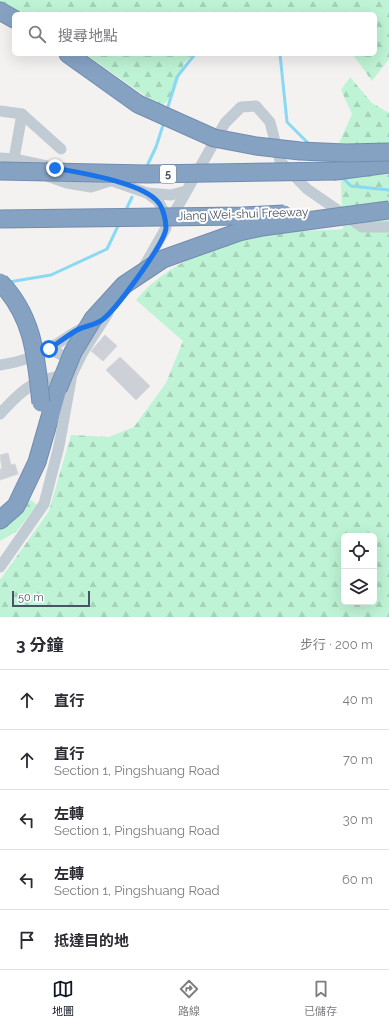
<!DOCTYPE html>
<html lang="zh-TW">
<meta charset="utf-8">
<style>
:root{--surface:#fff;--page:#f7f7f7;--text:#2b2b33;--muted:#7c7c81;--line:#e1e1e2;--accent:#111827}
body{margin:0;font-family:Raleway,"Noto Sans TC",sans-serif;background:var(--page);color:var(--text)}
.controls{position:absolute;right:12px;bottom:12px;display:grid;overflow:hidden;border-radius:6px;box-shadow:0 4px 16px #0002}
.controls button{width:36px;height:36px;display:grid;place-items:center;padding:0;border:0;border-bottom:1px solid var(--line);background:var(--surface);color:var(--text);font:20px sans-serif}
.scale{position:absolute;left:12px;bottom:10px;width:78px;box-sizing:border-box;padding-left:4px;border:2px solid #485461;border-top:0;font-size:11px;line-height:14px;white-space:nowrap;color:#485461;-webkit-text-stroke:3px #fff;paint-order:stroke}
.stop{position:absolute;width:12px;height:12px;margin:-9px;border:3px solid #1a73e8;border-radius:50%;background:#fff}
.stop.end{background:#1a73e8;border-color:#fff;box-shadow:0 1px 4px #0008}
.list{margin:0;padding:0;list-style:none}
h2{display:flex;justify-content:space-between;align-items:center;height:52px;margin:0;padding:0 16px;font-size:17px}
h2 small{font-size:13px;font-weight:400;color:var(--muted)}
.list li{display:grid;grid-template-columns:26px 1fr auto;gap:12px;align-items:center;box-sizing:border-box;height:60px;padding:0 16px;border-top:1px solid var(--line)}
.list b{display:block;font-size:15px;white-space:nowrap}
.list p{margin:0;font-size:13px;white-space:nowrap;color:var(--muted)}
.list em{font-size:13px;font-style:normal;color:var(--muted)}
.icon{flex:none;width:22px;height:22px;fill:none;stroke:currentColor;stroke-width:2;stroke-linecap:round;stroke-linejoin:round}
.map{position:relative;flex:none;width:389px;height:617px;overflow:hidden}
.search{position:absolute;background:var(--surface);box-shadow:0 4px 16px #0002;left:12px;right:12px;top:12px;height:44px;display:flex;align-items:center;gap:10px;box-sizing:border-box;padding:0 14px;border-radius:6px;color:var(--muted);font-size:15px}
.sheet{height:352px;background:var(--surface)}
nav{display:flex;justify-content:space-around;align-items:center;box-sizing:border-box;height:56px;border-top:1px solid var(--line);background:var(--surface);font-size:11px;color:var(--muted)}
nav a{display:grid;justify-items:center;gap:2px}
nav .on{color:var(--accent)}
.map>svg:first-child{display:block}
.forest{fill:url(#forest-firs);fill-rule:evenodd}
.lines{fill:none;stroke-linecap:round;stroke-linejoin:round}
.stream{stroke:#89d9f3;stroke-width:3}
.building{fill:#cdd0d6;stroke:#d5d7dd}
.highway-casing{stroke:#718caf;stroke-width:19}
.minor{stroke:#c1cbd4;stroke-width:11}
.highway{stroke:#86a2c3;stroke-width:17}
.highway-bridge-casing{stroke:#718caf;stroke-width:19;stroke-linecap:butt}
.highway-bridge{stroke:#86a2c3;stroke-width:17}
.route{stroke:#1a73e8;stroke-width:5}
.labels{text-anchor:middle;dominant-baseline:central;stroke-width:4;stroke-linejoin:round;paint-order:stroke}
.shield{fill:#fff;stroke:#7f8790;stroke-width:1}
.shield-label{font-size:11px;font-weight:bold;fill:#485461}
.street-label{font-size:12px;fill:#485461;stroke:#fff}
</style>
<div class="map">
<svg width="389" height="617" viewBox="0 0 389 617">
<defs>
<pattern id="forest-firs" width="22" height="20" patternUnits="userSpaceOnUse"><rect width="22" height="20" fill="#bef3d5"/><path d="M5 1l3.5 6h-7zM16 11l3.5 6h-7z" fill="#a5d2b9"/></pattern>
</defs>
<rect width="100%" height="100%" fill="#f4f1f1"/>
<!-- forest -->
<g class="forest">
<polygon points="0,0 389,0 389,59 372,81 354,56 354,54 375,54 375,14 23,14 0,6"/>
<polygon points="85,54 193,54 184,63 174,94 161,107"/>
<path d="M350,77L372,103L389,113V617H0V580L49,511L71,435L109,437L134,427L166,383L183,341L136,300C167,262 220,243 267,234C291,230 318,231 343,229L339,143L352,114L341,90ZM344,536H374V602H344Z"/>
<polygon points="26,496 37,505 16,532 0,541 0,525"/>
</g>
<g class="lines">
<!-- stream -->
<g class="stream">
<polyline points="280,54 287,122 310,145"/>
<polyline points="167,110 177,77 195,54"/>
<polyline points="146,168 156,147 164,122"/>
<polyline points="341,176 351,186 389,190"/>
<polyline points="125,212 132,197"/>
<polyline points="9,282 51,275 107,249 119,224"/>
</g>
</g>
<!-- building -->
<g class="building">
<polygon points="105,335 117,346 103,361 91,351"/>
<polygon points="120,357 150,386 136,400 106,370"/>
<polygon points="8,453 11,465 15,464 18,474 0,480 0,469 2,469 0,455"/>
</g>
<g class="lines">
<!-- highway casing -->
<g class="highway-casing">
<g id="highway">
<polyline points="0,11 14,19"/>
<polyline points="68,54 138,104"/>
<polyline points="336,171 389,164"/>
<polyline points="0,520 16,506 37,462 58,389"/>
</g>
</g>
<!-- minor -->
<g class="minor">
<polyline points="0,111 22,114 14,159"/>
<polyline points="22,114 61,149"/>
<polyline points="0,158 14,159 47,166"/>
<polyline points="47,176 67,183 91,187 113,180"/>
<polyline points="104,178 147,193 158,201 163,210 166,228 142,270"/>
<polyline points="147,193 171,195 186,191"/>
<polyline points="169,222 225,123 241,107 256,106 270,122 280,161 307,189 362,227 389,227"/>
<path d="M0,365C16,363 36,357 50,348C63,341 74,331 88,326"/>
<path d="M0,414C25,386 35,379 72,374L66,357L49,349"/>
<polyline points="0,567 44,504 59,446 72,374 83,352 108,313"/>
</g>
<!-- highway -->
<use href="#highway" class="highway"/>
<!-- highway-bridge casing -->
<g class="highway-bridge-casing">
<g id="highway-bridge">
<polyline points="138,104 214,138 256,146 300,151 346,153 389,152"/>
<polyline points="0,171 147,174 336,171"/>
<polyline points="0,219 243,216 284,214"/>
<path d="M0,282C34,317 36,357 41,403"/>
<polyline points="58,389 73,352 93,319 124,285 163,259 239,232 262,227 389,210"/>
</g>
</g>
<!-- highway-bridge -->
<use href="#highway-bridge" class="highway-bridge"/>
</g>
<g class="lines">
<!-- route -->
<path class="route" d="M49,349C58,343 67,336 77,330C85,326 95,325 102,320C115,311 165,243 166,228C166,220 163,208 158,202C142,182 80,173 55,168"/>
</g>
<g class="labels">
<!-- shield labels -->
<rect class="shield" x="160" y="165" width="16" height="18" rx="3"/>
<g class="shield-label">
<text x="168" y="174">5</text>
</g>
<!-- street labels -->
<g class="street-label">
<text transform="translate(243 214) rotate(-2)">Jiang Wei-shui Freeway</text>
</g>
</g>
</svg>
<div class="controls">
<button><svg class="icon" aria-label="locate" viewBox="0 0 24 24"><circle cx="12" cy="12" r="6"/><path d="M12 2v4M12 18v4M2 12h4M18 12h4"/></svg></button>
<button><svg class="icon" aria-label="layers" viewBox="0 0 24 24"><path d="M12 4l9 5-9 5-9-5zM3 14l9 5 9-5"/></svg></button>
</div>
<div class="scale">50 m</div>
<div class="stop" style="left:49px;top:349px"></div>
<div class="stop end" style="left:55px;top:168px"></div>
<div class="search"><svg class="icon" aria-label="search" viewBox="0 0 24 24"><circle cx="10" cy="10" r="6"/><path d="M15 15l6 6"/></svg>搜尋地點</div>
</div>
<section class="sheet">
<h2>3 分鐘<small>步行 · 200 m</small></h2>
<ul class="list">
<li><svg class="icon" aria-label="ahead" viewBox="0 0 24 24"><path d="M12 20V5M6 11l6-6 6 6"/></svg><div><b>直行</b></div><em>40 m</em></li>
<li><svg class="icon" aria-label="ahead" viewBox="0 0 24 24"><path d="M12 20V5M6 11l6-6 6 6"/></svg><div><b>直行</b><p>Section 1, Pingshuang Road</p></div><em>70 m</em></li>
<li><svg class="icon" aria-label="left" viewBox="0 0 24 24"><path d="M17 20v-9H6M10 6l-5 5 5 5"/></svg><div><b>左轉</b><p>Section 1, Pingshuang Road</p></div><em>30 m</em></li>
<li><svg class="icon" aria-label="left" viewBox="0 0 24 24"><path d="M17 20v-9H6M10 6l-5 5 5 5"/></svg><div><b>左轉</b><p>Section 1, Pingshuang Road</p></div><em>60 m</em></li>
<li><svg class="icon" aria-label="arrive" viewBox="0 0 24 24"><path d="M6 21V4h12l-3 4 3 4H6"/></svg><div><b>抵達目的地</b></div></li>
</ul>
</section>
<nav>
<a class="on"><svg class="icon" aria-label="map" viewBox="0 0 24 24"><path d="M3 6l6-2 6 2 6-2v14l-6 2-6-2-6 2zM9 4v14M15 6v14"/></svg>地圖</a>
<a><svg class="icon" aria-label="directions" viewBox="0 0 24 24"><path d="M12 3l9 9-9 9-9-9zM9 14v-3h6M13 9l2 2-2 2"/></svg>路線</a>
<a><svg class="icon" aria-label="saved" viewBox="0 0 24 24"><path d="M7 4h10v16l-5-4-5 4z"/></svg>已儲存</a>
</nav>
